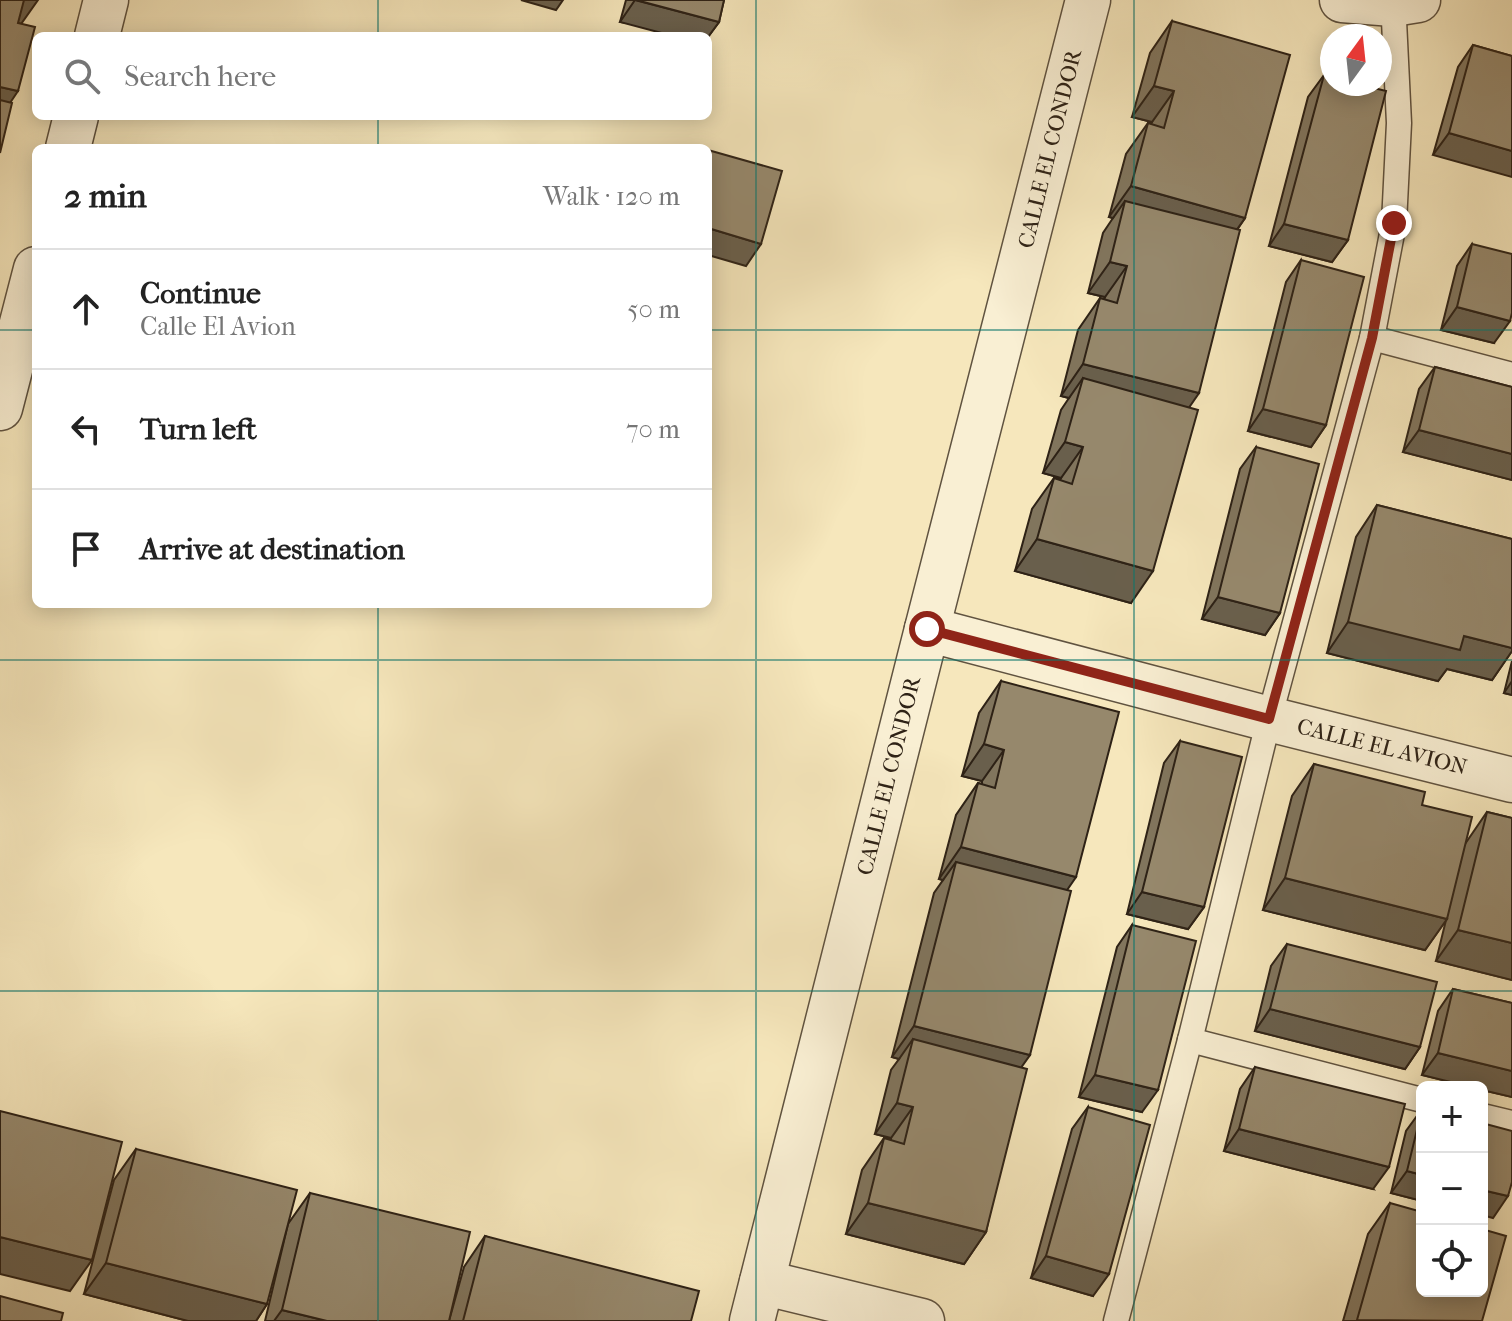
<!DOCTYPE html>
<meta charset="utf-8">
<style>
:root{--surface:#fff;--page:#f6f6f6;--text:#222;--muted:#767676;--line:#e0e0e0}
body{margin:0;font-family:"IM FELL French Canon",serif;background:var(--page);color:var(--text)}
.controls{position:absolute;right:24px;bottom:24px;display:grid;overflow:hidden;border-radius:12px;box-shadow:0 4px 20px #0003}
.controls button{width:72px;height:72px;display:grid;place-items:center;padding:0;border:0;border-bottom:2px solid var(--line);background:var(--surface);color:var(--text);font:40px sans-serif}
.compass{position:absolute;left:1320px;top:24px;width:72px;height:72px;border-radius:50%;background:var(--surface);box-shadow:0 4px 20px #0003;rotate:15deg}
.stop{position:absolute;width:24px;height:24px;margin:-18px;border:6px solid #8f2418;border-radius:50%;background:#fff}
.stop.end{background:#8f2418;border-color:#fff;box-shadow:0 2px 8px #0008}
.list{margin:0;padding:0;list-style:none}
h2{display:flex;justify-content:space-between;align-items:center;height:104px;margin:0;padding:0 32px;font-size:34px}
h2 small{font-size:26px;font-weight:400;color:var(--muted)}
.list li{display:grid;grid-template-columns:52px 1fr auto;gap:24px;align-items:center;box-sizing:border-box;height:120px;padding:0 32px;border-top:2px solid var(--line)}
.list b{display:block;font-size:30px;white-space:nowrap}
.list p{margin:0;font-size:26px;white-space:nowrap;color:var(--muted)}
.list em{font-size:26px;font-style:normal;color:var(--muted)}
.icon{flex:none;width:44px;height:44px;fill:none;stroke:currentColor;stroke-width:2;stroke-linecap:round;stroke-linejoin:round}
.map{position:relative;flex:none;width:1512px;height:1321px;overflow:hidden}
.search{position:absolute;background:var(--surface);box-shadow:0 4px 20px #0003;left:32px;top:32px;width:680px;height:88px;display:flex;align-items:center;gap:20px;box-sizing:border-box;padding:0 28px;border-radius:12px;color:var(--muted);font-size:30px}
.panel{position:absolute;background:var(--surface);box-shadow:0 4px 20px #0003;left:32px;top:144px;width:680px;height:464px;border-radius:12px}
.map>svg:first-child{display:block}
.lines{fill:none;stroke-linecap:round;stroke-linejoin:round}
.service-casing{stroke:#605340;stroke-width:27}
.minor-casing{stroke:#605340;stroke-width:47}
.service{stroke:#f9efd3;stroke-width:24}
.minor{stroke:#f9efd3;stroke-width:44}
.wall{fill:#81755d;stroke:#2e2216;stroke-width:2}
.shaded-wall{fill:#695f4c;stroke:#2e2216;stroke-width:2}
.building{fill:#96886c;stroke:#2e2216;stroke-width:2}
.route{stroke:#8f2418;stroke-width:10}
.grid{fill:none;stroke:#0f766e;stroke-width:2;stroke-opacity:0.55}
.labels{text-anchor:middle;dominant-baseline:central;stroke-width:7;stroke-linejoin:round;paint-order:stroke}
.street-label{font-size:22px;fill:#2e2216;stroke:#f9efd3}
</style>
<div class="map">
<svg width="1512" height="1321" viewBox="0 0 1512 1321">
<rect width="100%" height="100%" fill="#f6e7bc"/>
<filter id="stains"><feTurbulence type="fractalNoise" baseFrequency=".0025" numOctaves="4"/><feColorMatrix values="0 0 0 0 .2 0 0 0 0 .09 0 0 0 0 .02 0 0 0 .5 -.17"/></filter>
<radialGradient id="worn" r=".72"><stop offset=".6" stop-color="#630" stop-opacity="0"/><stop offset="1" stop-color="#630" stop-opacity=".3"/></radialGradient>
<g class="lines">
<!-- service casing -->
<g class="service-casing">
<g id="service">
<polyline points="1372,338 1512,375"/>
<polyline points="1190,1040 1422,1100"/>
<polyline points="1482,1116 1512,1123"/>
<polyline points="1116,1321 1190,1040 1269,719 1372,338 1394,223 1399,123 1393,0"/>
</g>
</g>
<!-- minor casing -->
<g class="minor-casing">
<g id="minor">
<polyline points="1342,0 1393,4 1418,0"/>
<polyline points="97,36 106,0"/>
<polyline points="68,148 76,116"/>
<polyline points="0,408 36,269"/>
<polyline points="927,629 1269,719 1512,780"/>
<polyline points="762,1282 922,1321"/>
<polyline points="752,1321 927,629 1088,0"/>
</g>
</g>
<!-- service -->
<use href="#service" class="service"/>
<!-- minor -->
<use href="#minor" class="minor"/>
</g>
<!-- wall -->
<g class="wall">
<polygon points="626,0 724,0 719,22 708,37 708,36 620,22"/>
<polygon points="1172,21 1245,218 1237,230 1189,408 1131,603 1015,571 1032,509 1054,478 1060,480 1061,478 1043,473 1061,410 1069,398 1061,396 1078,330 1100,298 1104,300 1105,297 1088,293 1103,233 1113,218 1109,217 1126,154 1148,123 1151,124 1152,122 1132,117 1150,53"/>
<polygon points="1473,45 1512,56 1433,155 1458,67"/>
<polygon points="1324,75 1348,240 1332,262 1269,246 1308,97"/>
<polygon points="1472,244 1494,343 1441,330 1457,266"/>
<polygon points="1301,260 1326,425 1311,447 1248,431 1286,282"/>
<polygon points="1435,367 1512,387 1512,480 1403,452 1419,389"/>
<polygon points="1256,447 1280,613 1265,635 1202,619 1240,469"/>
<polygon points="1377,505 1512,539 1512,651 1492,680 1447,669 1438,681 1327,653 1356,537"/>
<polygon points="1512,661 1512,695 1504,693"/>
<polygon points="1001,681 1067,890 1021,1067 986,1232 964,1264 846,1234 862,1170 884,1138 891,1140 891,1138 875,1134 891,1070 899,1059 892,1057 934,893 943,880 939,879 956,815 978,783 982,784 982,781 962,776 979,713"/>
<polygon points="1180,741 1204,907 1188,929 1127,914 1164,763"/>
<polygon points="1314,764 1422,805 1465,844 1487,812 1512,818 1512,980 1436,961 1446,920 1425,950 1263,910 1292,796"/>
<polygon points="1132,925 1142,1112 1079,1097 1117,947"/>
<polygon points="1287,944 1420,1047 1405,1069 1255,1031 1271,966"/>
<polygon points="1453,989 1512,1003 1512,1097 1482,1090 1482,1087 1471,1087 1422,1075 1438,1011"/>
<polygon points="1255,1067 1373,1189 1224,1151 1240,1089"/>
<polygon points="1088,1107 1093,1296 1031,1278 1072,1129"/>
<polygon points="1422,1109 1422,1201 1391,1193 1406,1131"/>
<polygon points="136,1149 267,1304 256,1321 188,1321 84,1294 114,1180"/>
<polygon points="310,1193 449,1321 265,1321 288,1224"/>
<polygon points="1390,1203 1482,1321 1343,1321 1368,1234"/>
<polygon points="485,1236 691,1321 449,1321 464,1267"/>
</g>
<!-- shaded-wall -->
<g class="shaded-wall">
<polygon points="18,0 38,0 21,24 5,19"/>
<polygon points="521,0 563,0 556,10"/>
<polygon points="635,0 719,22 708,37 708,36 673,36 620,22"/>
<polygon points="1154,86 1174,91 1152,122 1132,117"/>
<polygon points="0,87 18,91 0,118"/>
<polygon points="1449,133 1512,151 1512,177 1433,155"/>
<polygon points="1131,186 1245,218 1223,249 1125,201 1113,218 1109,217"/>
<polygon points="1284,224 1348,240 1332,262 1269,246"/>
<polygon points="708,228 761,244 746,266 708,255"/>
<polygon points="1110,262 1127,266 1105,297 1088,293"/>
<polygon points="1457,307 1510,321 1494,343 1441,330"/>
<polygon points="1083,364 1199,393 1177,425 1083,378 1069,398 1061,396"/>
<polygon points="1263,409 1326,425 1311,447 1248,431"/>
<polygon points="1419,430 1512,454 1512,480 1403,452"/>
<polygon points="1065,442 1083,447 1061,478 1043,473"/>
<polygon points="1037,539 1153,571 1131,603 1015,571"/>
<polygon points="1218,597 1280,613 1265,635 1202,619"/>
<polygon points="1348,622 1464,636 1512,648 1512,651 1492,680 1447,669 1438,681 1327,653"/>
<polygon points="1512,681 1512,695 1504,693"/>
<polygon points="984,744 1004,750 982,781 962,776"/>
<polygon points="961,847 1076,877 1054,909 956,862 943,880 939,879"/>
<polygon points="1285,878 1447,919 1425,950 1263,910"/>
<polygon points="1142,892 1204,907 1188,929 1127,914"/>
<polygon points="1458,930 1512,943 1512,980 1436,961"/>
<polygon points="1270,1009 1420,1047 1405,1069 1255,1031"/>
<polygon points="914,1026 1030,1055 1008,1086 913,1039 899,1059 892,1057"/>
<polygon points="1438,1053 1512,1071 1512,1097 1482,1090 1482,1087 1471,1087 1422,1075"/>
<polygon points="1095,1075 1158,1090 1142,1112 1079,1097"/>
<polygon points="897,1103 913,1107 891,1138 875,1134"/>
<polygon points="1239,1129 1389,1167 1373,1189 1224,1151"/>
<polygon points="1407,1171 1422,1175 1422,1201 1391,1193"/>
<polygon points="1482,1190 1508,1196 1493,1218 1482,1215"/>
<polygon points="868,1203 986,1232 964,1264 846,1234"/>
<polygon points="0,1237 92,1260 70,1291 0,1274"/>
<polygon points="1046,1256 1109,1274 1093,1296 1031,1278"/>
<polygon points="106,1263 267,1304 256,1321 188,1321 84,1294"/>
<polygon points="282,1310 327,1321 274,1321"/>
</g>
<!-- building -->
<g class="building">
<polygon points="0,0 24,0 18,23 35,27 18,91 0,87"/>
<polygon points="636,0 724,0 719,22"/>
<polygon points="1172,21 1290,55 1245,218 1131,186 1148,123 1164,128 1174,91 1154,86"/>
<polygon points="1473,45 1512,56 1512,151 1449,133"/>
<polygon points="1324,75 1332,77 1332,84 1358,84 1386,91 1348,240 1284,224"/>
<polygon points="0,100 12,103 0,153"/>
<polygon points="708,150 782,171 761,244 708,228"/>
<polygon points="1125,201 1240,230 1199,393 1083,364 1100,298 1117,303 1127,266 1110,262"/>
<polygon points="1472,244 1512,254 1512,313 1510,321 1457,307"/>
<polygon points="1301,260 1364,277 1326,425 1263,409"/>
<polygon points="1435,367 1512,387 1512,454 1419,430"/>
<polygon points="1083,378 1198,410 1153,571 1037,539 1054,478 1072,484 1083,447 1065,442"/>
<polygon points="1256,447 1319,464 1280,613 1218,597"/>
<polygon points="1377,505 1512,539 1512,648 1464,636 1460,650 1348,622"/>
<polygon points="1001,681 1119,712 1076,877 961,847 978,783 995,788 1004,750 984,744"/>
<polygon points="1180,741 1242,757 1204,907 1142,892"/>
<polygon points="1314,764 1425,792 1422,805 1472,817 1447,919 1285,878"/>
<polygon points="1487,812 1512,818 1512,943 1458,930"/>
<polygon points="956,862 1071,891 1030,1055 914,1026"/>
<polygon points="1132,925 1196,941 1158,1090 1095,1075"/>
<polygon points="1287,944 1437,982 1420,1047 1270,1009"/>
<polygon points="1453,989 1512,1003 1512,1071 1438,1053"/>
<polygon points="913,1039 1027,1069 986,1232 868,1203 884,1138 904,1144 913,1107 897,1103"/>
<polygon points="1255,1067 1405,1104 1389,1167 1239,1129"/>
<polygon points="1088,1107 1150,1125 1109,1274 1046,1256"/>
<polygon points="1422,1109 1422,1175 1407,1171"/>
<polygon points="0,1111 122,1142 92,1260 0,1237"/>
<polygon points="1482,1123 1512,1131 1512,1182 1508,1196 1482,1190"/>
<polygon points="136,1149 297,1190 267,1304 106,1263"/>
<polygon points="310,1193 470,1232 449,1321 327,1321 282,1310"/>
<polygon points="1390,1203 1422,1212 1422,1291 1482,1291 1482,1229 1506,1236 1482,1321 1357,1320"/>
<polygon points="485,1236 699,1291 691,1321 463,1321"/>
<polygon points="0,1296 63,1313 61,1321 0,1321"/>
</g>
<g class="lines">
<!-- route -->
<polyline class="route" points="927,629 1269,719 1372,338 1394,223"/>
</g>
<!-- grid -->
<path class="grid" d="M378,0V36M756,0V1321M1134,0V1321M378,116V148M0,330H36M708,330H1512M378,604V1321M0,660H1512M0,991H1512"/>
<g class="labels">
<!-- street labels -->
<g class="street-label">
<text transform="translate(1050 149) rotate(-76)">CALLE EL CONDOR</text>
<text transform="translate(1382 747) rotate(14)">CALLE EL AVION</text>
<text transform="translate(889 776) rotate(-76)">CALLE EL CONDOR</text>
</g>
</g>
<rect width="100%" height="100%" filter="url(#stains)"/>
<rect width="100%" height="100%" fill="url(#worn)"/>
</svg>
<div class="controls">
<button>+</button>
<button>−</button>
<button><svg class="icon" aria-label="locate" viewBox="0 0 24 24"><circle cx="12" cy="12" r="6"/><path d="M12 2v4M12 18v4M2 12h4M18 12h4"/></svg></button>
</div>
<svg class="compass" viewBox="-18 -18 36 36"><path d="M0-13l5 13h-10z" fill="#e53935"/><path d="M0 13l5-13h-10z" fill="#767676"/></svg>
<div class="stop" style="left:927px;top:629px"></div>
<div class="stop end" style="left:1394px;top:223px"></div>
<div class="search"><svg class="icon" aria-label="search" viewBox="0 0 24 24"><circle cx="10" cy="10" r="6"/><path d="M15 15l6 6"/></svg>Search here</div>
<section class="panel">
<h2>2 min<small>Walk · 120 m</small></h2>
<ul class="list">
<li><svg class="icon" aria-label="ahead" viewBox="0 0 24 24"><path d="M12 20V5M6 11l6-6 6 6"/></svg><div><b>Continue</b><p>Calle El Avion</p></div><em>50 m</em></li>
<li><svg class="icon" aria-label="left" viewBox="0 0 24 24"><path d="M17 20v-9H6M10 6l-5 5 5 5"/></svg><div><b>Turn left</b></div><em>70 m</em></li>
<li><svg class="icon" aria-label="arrive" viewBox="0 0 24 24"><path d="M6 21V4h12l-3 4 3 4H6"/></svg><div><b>Arrive at destination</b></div></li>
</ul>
</section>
</div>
